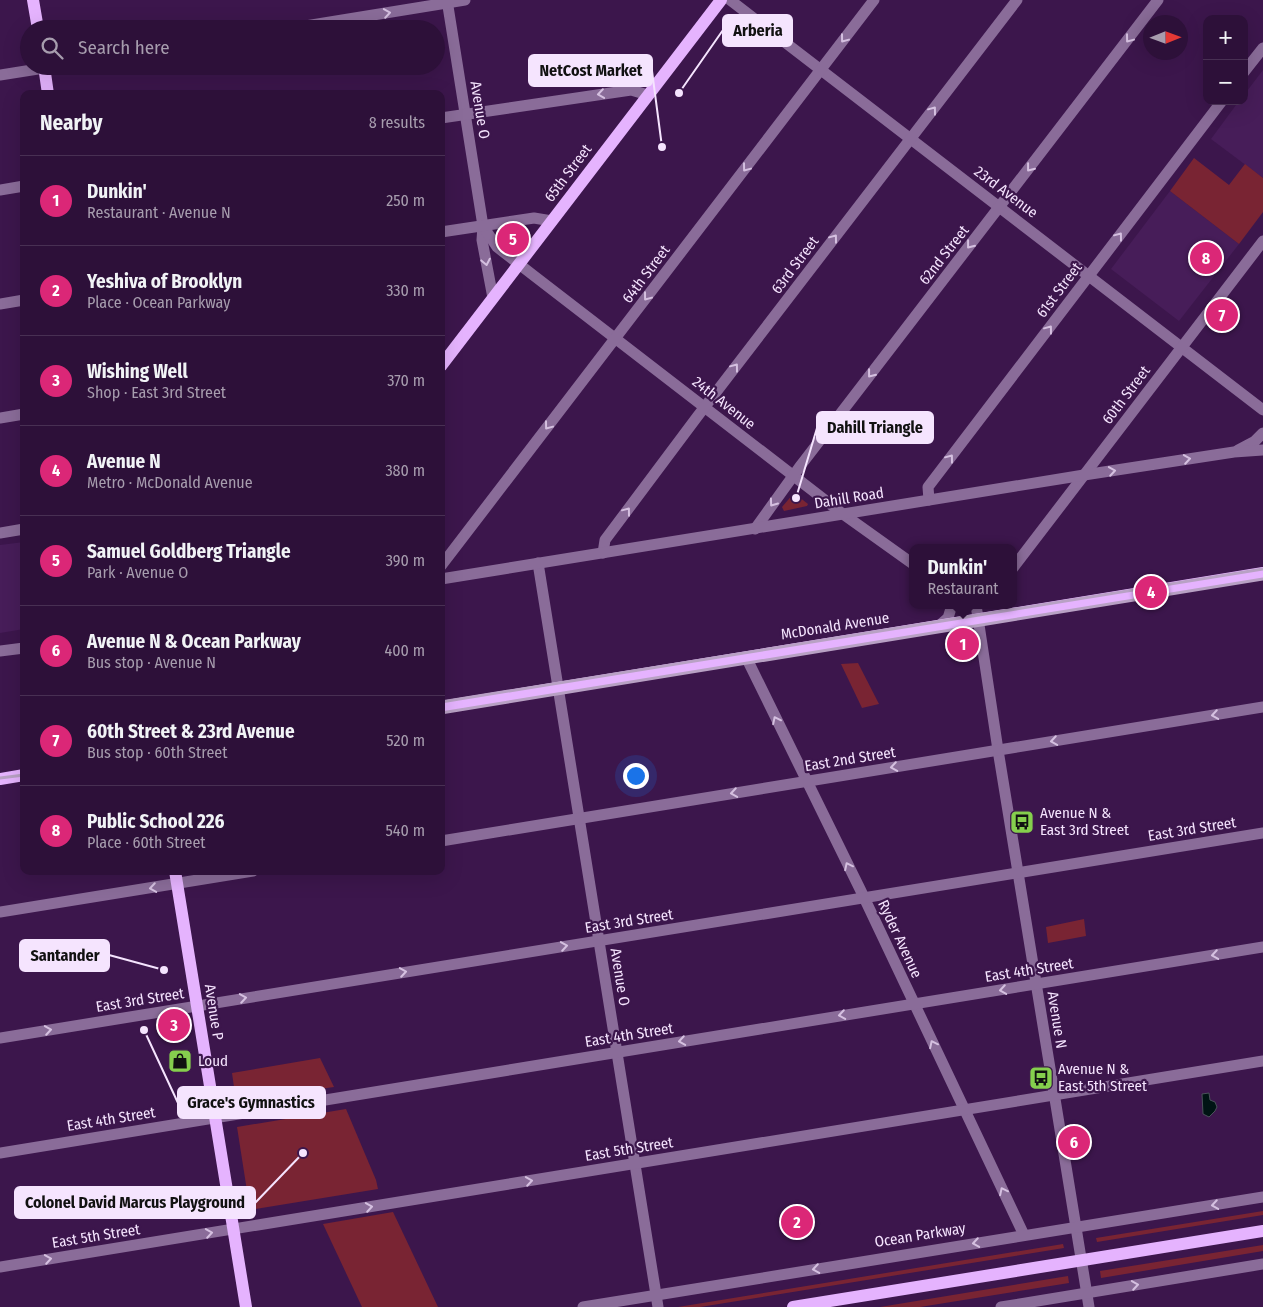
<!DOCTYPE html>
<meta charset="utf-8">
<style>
:root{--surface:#2d1039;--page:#351941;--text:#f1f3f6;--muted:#a79dae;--line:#483053;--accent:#db2777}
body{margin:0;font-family:"Fira Sans Condensed",sans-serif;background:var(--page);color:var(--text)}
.controls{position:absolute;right:15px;top:15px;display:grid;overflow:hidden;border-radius:10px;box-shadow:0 5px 20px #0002}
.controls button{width:45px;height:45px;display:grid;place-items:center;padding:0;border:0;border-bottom:1px solid var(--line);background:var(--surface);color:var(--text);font:25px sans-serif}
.compass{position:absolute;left:1143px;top:15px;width:45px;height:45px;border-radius:50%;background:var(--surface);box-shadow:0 5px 20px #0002;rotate:89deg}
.you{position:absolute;left:635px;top:775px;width:18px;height:18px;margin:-12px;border:4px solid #fff;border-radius:50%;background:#1a73e8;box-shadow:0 0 0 8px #1a73e833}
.badge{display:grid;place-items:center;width:32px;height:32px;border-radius:50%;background:var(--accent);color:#fff;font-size:16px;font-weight:700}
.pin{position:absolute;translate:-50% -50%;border:2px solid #fff;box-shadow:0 1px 5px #0006}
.popup{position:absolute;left:909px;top:544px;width:108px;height:65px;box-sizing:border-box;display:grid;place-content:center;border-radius:10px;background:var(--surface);filter:drop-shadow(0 1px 4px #0005);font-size:16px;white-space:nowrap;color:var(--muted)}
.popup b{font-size:19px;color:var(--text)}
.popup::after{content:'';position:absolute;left:50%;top:100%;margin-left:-10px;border:10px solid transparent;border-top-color:var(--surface)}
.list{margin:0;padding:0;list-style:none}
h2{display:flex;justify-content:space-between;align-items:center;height:65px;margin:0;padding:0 20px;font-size:21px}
h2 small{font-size:16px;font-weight:400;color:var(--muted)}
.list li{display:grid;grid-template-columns:32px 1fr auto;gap:15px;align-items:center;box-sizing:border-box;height:90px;padding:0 20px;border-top:1px solid var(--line)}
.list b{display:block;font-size:19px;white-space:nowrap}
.list p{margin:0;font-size:16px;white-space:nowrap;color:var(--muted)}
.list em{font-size:16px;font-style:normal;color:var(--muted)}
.icon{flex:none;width:28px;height:28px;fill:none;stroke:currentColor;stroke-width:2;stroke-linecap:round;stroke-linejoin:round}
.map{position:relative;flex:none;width:1263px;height:1307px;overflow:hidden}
.search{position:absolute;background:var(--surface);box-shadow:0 5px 20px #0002;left:20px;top:20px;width:425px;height:55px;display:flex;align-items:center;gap:12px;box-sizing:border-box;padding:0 18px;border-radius:28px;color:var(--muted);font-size:19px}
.panel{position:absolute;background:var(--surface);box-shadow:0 5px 20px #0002;left:20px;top:90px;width:425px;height:785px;border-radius:10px}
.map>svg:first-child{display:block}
.built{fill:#471d59}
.green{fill:#792433}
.water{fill:#001414;stroke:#4a525a}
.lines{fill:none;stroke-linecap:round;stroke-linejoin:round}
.minor{stroke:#8a6c99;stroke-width:11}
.major{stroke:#e5b3fe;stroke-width:12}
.rail{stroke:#b8a1c4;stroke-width:3}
.oneway{stroke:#d5c0e0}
.labels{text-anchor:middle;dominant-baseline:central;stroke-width:4.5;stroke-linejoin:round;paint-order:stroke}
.street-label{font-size:15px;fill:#f5e4fe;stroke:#3c164c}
.poi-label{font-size:15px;fill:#f5e4fe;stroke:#3c164c;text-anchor:start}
.leader{fill:none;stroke:#f5e4fe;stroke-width:2}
.callout-dot{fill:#f5e4fe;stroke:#3c164c;stroke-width:2}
.callout{fill:#f5e4fe;stroke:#f5e4fe;stroke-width:2}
.callout-label{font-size:16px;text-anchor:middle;font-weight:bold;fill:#111}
</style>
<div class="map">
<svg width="1263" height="1307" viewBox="0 0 1263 1307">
<rect width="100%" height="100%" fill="#3c164c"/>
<!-- built -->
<g class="built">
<polygon points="1263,70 1263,178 1211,139 1239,101 1244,101 1244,95"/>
<polygon points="1170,191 1239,244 1179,321 1111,269"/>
<polygon points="24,542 24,629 0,633 0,545"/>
</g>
<!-- green -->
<g class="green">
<polygon points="1194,158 1229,185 1245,164 1263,178 1263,212 1239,244 1170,191"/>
<polygon points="794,493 808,504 807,506 784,511 782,507"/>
<polygon points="858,663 879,704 862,708 841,664"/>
<polygon points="1084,919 1086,936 1048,943 1046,927"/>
<polygon points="320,1058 334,1087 236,1101 232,1073"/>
<polygon points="346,1109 376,1180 378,1189 250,1210 237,1127"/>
<polygon points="1263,1211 1263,1215 1097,1242 1096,1238"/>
<polygon points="393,1212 438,1307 362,1307 323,1224"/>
<polygon points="1063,1244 1064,1248 700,1307 678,1307"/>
<polygon points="1263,1245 1263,1251 1101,1278 1100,1271"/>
<polygon points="1068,1276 1069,1283 920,1307 880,1307"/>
</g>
<!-- water -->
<polygon class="water" points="1209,1093 1210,1100 1215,1102 1217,1107 1215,1111 1209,1117 1203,1114 1202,1094"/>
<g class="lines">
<!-- minor -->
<g class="minor">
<polyline points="447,0 483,226 482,240 493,298"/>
<polyline points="730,0 1263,410"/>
<polyline points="287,29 465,0"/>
<polyline points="1244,72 1263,48"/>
<polyline points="0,75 57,66"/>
<polyline points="441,118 631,90 648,95"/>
<polyline points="0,190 24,186"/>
<polyline points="483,226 497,247 533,275 843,514 913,564"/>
<polyline points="441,232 534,218 552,221"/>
<polyline points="0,304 24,300"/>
<polyline points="0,418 24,414"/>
<polyline points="1238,450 1255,441 1263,433"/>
<polyline points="929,500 928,487 1222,101"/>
<polyline points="755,529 801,465 1158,0"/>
<polyline points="0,533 24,529"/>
<polyline points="603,553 605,540 697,417 1017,0"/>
<polyline points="538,563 658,1307"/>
<polyline points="441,566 874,0"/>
<polyline points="1013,568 1263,241"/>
<polyline points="441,579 1084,475 1234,452 1263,450"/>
<polyline points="976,605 998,750 1089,1307"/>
<polyline points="940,625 948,618 952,605"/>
<polyline points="0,651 24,648"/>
<polyline points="746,657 860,889 1024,1235"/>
<polyline points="441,841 1263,707"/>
<polyline points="0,912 253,871"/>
<polyline points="0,1038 1263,833"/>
<polyline points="0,1153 1263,947"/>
<polyline points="0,1267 1263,1061"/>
<polyline points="583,1307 1263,1197"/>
<polyline points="1001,1307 1263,1264"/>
</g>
<!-- major -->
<g class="major">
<polyline points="33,0 38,29"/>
<polyline points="44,66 48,94"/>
<polyline points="441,366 721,0"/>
<polyline points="441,707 1263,573"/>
<polyline points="0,779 24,775"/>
<polyline points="175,871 246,1307"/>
<polyline points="793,1307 1263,1231"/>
</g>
<!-- rail -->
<g class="rail">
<polyline points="441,702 1263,569"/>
<polyline points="441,713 1263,579"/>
<polyline points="0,778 24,775"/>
</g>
</g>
<!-- one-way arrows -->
<defs><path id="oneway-chevron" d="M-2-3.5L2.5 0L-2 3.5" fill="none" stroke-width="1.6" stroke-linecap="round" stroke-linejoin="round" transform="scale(1.25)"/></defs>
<g class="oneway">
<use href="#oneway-chevron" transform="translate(387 13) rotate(-9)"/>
<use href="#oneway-chevron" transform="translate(844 39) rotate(127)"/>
<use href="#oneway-chevron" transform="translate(1129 39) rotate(127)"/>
<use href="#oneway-chevron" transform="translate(601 94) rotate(172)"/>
<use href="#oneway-chevron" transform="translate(933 110) rotate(-53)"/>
<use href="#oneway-chevron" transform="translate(746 168) rotate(127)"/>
<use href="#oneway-chevron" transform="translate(1030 168) rotate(128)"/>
<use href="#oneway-chevron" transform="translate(1119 236) rotate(-53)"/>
<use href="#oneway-chevron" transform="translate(834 238) rotate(-53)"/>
<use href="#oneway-chevron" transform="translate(970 245) rotate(128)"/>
<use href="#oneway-chevron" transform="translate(486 262) rotate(79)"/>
<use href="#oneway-chevron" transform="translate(647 297) rotate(127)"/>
<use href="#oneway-chevron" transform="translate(1049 329) rotate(-53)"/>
<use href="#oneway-chevron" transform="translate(735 367) rotate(-53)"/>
<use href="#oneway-chevron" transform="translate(871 374) rotate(128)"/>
<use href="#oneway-chevron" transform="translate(548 426) rotate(127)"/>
<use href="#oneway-chevron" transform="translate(950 458) rotate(-53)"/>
<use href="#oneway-chevron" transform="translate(1187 459) rotate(-9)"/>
<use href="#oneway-chevron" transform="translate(1112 471) rotate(-9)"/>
<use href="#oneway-chevron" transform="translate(773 503) rotate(126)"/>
<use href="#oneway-chevron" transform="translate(627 511) rotate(-53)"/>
<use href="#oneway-chevron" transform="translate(1215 715) rotate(171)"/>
<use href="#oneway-chevron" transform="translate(776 720) rotate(-116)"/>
<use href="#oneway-chevron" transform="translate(1054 741) rotate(171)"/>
<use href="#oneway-chevron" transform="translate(894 767) rotate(171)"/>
<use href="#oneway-chevron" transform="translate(734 793) rotate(171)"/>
<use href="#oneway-chevron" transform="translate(848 866) rotate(-116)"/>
<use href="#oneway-chevron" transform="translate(153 888) rotate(171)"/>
<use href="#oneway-chevron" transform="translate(564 946) rotate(-9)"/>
<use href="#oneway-chevron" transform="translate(1215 955) rotate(171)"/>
<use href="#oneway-chevron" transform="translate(403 972) rotate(-9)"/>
<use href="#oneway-chevron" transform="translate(1003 990) rotate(171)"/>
<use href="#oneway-chevron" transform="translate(243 998) rotate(-9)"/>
<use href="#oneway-chevron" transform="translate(842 1015) rotate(171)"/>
<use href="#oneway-chevron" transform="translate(48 1030) rotate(-9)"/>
<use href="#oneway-chevron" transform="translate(682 1041) rotate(171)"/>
<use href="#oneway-chevron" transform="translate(933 1044) rotate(-116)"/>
<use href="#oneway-chevron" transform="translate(529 1181) rotate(-9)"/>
<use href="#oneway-chevron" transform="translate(1003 1191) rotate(-116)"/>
<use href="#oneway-chevron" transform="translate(1215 1205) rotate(171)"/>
<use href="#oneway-chevron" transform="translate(369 1207) rotate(-9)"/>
<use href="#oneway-chevron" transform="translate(209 1233) rotate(-9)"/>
<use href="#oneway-chevron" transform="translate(976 1243) rotate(171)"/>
<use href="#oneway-chevron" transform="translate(48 1259) rotate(-9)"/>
<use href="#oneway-chevron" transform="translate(816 1269) rotate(171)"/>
<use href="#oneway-chevron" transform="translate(1135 1285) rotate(-9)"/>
</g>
<!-- icons -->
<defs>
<g id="bus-square" transform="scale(1.25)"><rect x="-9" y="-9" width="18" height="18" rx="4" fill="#85cf4d" stroke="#3c164c"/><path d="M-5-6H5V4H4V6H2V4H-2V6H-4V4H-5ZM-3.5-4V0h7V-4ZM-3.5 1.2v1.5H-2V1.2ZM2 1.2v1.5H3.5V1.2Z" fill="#111"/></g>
<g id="shop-square" transform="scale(1.25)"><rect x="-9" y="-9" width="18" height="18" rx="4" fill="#85cf4d" stroke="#3c164c"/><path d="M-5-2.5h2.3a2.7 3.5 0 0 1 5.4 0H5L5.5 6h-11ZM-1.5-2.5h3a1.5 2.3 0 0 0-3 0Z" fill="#111"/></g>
</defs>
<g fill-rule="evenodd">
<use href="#bus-square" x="1022" y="822"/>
<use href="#shop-square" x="180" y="1061"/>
<use href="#bus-square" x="1041" y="1078"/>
</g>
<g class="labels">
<!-- street labels -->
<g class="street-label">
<text transform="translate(480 110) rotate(81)">Avenue O</text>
<text transform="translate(568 173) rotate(-53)">65th Street</text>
<text transform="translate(1006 192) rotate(37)">23rd Avenue</text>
<text transform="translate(944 255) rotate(-52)">62nd Street</text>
<text transform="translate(795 265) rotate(-53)">63rd Street</text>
<text transform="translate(646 274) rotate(-53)">64th Street</text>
<text transform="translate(1059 290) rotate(-53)">61st Street</text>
<text transform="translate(1126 395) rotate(-53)">60th Street</text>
<text transform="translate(724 403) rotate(38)">24th Avenue</text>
<text transform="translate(849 498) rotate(-9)">Dahill Road</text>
<text transform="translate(835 626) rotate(-9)">McDonald Avenue</text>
<text transform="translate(850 759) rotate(-9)">East 2nd Street</text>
<text transform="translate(1192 829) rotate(-9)">East 3rd Street</text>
<text transform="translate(629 921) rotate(-9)">East 3rd Street</text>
<text transform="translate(900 939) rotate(65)">Ryder Avenue</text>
<text transform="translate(1029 970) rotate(-9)">East 4th Street</text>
<text transform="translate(620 977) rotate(81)">Avenue O</text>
<text transform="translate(140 1000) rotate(-9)">East 3rd Street</text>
<text transform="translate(214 1012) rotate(81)">Avenue P</text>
<text transform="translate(1057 1020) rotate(81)">Avenue N</text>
<text transform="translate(629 1035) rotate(-9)">East 4th Street</text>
<text transform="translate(111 1119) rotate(-9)">East 4th Street</text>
<text transform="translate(629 1149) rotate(-9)">East 5th Street</text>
<text transform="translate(920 1235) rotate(-9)">Ocean Parkway</text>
<text transform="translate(96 1236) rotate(-9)">East 5th Street</text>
</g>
<!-- poi labels -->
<g class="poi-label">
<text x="1040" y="813">Avenue N &amp;<tspan x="1040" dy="17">East 3rd Street</tspan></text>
<text x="198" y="1061">Loud</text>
<text x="1058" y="1069">Avenue N &amp;<tspan x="1058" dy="17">East 5th Street</tspan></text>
</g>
</g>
<!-- callouts -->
<path class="leader" d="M679 93L723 30M662 147L652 71M796 498L817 428M164 970L109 955M144 1030L178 1103M303 1153L255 1203"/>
<g class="callout-dot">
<circle cx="679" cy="93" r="5"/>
<circle cx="662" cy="147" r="5"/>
<circle cx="796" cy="498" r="5"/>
<circle cx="164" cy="970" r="5"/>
<circle cx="144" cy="1030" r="5"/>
<circle cx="303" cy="1153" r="5"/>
</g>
<g class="callout">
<rect x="723" y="15" width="69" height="31" rx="5"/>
<rect x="529" y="55" width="123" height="31" rx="5"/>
<rect x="817" y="412" width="116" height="31" rx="5"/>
<rect x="20" y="940" width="89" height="31" rx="5"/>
<rect x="178" y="1087" width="147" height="31" rx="5"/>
<rect x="15" y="1187" width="240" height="31" rx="5"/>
</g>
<g class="callout-label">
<text x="758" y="36">Arberia</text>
<text x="591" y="76">NetCost Market</text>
<text x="875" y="433">Dahill Triangle</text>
<text x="65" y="961">Santander</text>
<text x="251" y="1108">Grace's Gymnastics</text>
<text x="135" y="1208">Colonel David Marcus Playground</text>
</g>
</svg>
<div class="controls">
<button>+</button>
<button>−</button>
</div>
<svg class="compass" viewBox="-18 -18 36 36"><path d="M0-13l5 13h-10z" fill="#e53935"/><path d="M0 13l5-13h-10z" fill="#a79dae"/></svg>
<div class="you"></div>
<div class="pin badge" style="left:963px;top:644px">1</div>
<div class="popup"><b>Dunkin'</b>Restaurant</div>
<div class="pin badge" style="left:797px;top:1222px">2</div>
<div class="pin badge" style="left:174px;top:1025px">3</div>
<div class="pin badge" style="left:1151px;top:592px">4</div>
<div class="pin badge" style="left:513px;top:239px">5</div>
<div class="pin badge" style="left:1074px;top:1142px">6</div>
<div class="pin badge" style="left:1222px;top:315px">7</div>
<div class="pin badge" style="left:1206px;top:258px">8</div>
<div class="search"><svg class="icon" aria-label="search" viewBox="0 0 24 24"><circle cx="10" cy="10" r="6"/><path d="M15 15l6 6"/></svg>Search here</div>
<section class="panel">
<h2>Nearby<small>8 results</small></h2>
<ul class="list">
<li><span class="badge">1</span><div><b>Dunkin'</b><p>Restaurant · Avenue N</p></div><em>250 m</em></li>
<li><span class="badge">2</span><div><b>Yeshiva of Brooklyn</b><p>Place · Ocean Parkway</p></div><em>330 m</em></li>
<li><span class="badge">3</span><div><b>Wishing Well</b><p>Shop · East 3rd Street</p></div><em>370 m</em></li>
<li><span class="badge">4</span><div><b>Avenue N</b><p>Metro · McDonald Avenue</p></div><em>380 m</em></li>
<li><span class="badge">5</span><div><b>Samuel Goldberg Triangle</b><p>Park · Avenue O</p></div><em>390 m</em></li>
<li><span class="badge">6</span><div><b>Avenue N &amp; Ocean Parkway</b><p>Bus stop · Avenue N</p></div><em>400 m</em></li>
<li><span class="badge">7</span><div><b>60th Street &amp; 23rd Avenue</b><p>Bus stop · 60th Street</p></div><em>520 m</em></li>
<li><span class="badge">8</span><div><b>Public School 226</b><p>Place · 60th Street</p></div><em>540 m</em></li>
</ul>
</section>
</div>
